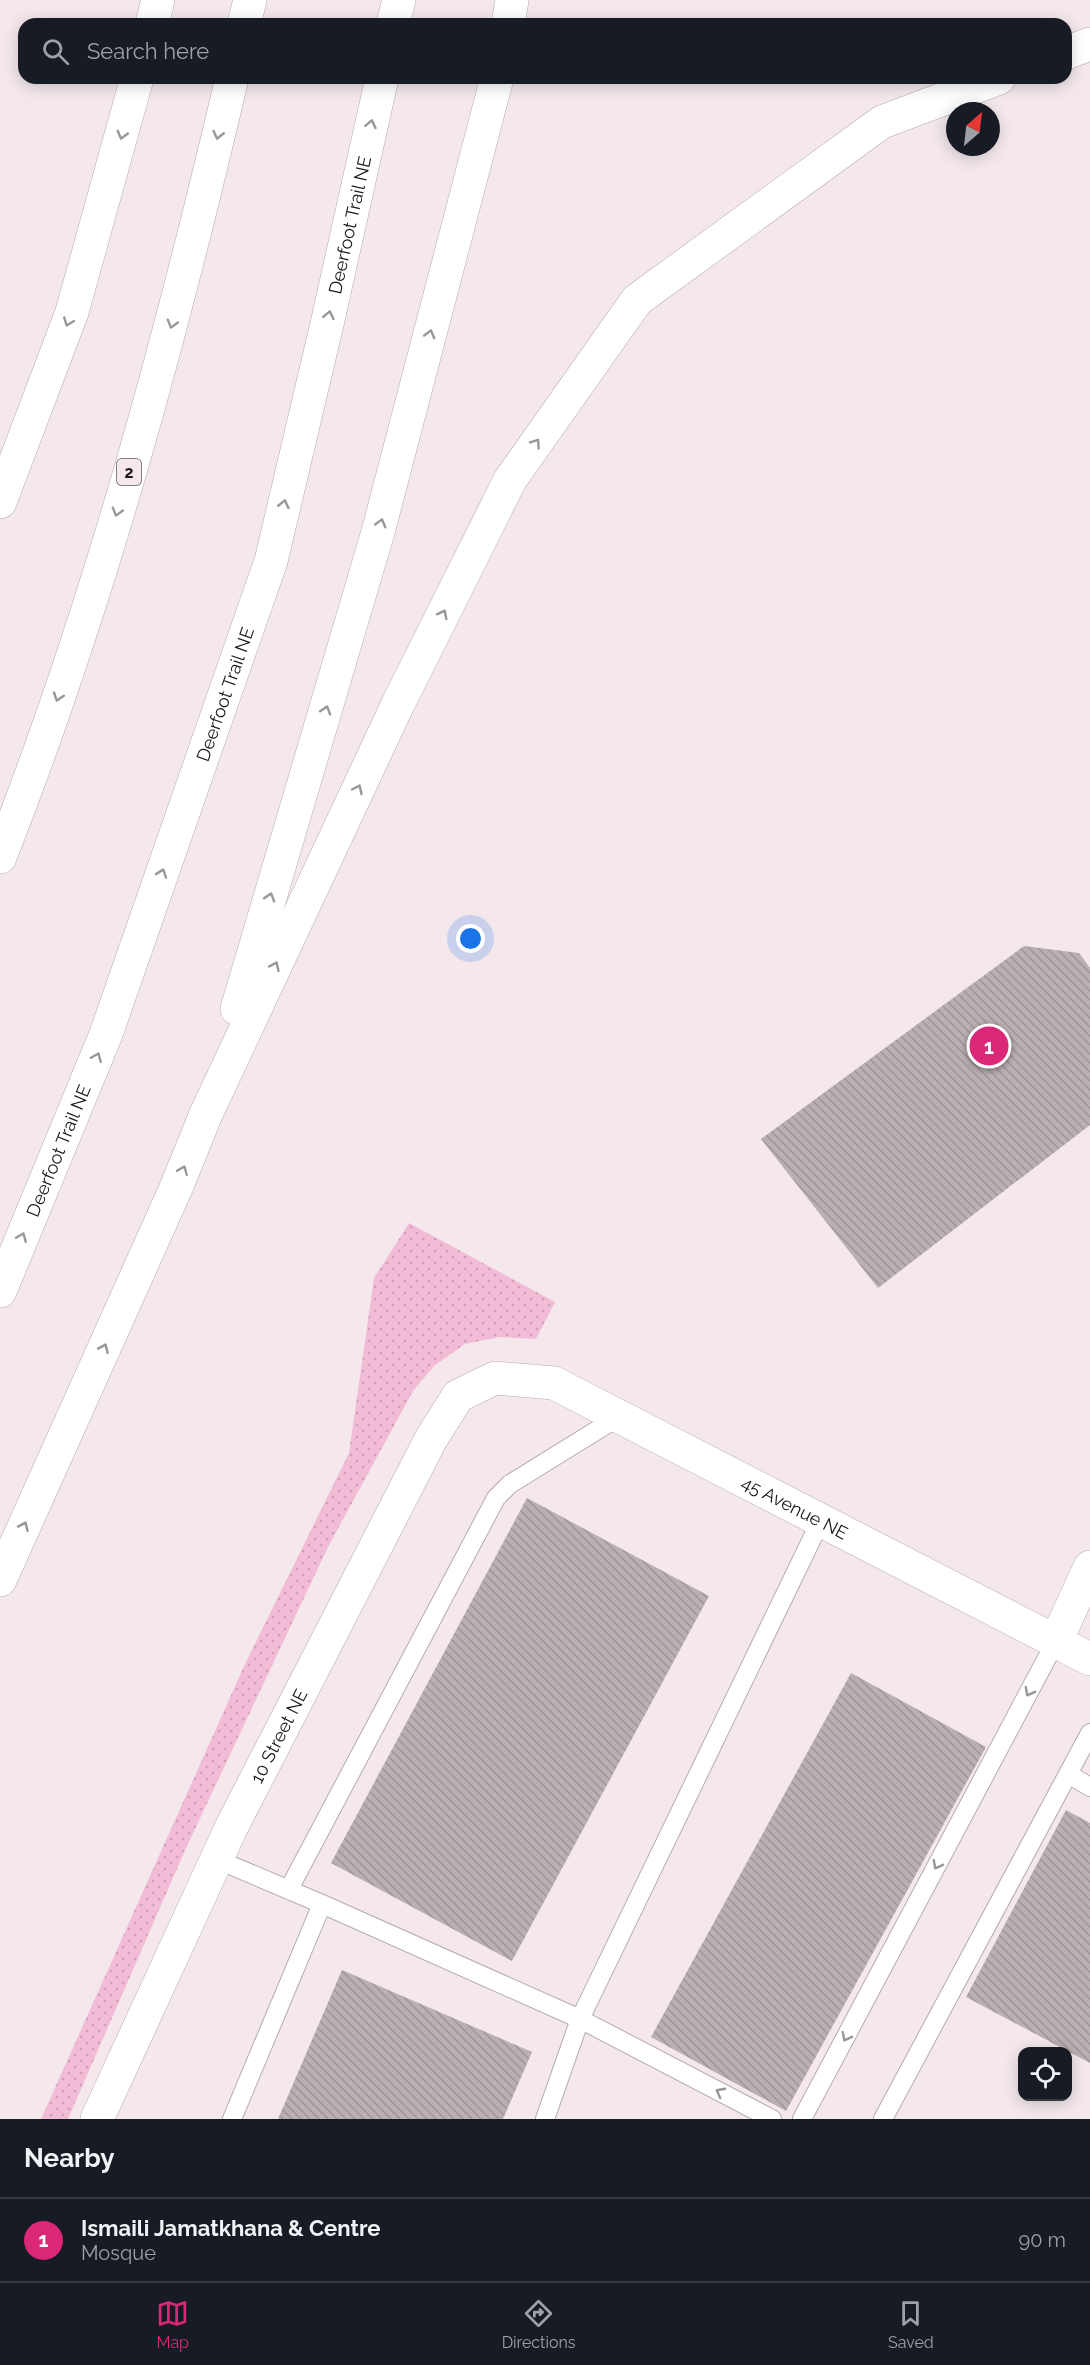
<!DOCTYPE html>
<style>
:root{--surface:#171b24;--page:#20242c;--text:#f1f3f6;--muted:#9ea1a6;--line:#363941;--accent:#db2777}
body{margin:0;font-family:Raleway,sans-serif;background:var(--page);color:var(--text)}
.controls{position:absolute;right:18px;bottom:18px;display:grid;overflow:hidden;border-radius:12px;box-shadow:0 3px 15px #0003}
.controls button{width:54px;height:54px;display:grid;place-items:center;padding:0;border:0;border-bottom:2px solid var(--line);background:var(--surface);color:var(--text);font:30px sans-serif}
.compass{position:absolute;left:946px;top:102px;width:54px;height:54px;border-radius:50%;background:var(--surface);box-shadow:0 3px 15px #0003;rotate:28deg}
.you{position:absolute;left:471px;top:939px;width:21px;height:21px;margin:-15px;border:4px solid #fff;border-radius:50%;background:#1a73e8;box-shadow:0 0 0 9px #1a73e833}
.badge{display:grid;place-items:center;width:39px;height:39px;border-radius:50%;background:var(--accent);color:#fff;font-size:20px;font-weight:700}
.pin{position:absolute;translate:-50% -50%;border:3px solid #fff;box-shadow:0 2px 6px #0006}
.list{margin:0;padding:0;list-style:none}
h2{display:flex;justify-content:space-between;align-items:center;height:78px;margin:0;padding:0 24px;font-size:26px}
h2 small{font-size:20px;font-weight:400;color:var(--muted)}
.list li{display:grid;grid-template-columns:39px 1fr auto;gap:18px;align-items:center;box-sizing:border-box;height:84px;padding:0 24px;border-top:2px solid var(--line)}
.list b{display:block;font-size:22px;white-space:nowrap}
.list p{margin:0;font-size:20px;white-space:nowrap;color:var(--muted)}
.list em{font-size:20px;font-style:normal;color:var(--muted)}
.icon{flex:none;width:33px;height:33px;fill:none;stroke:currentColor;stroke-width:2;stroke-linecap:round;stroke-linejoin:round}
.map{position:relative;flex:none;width:1090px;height:2119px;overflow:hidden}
.search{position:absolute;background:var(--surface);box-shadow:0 3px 15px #0003;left:18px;right:18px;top:18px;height:66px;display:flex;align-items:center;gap:15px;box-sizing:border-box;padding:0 21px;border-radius:18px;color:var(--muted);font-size:22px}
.sheet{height:162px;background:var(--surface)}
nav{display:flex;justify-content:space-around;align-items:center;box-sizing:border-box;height:84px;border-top:2px solid var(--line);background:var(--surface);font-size:16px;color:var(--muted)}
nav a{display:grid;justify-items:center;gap:3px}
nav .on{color:var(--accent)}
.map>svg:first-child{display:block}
.grass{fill:url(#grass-dots)}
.building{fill:url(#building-back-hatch)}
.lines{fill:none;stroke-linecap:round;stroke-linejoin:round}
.service-casing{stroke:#b5aaaf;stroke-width:20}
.minor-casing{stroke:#b5aaaf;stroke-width:34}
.motorway-casing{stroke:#b5aaaf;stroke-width:34}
.service{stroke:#fff;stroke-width:18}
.minor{stroke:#fff;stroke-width:33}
.motorway{stroke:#fff;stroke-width:33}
.oneway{stroke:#989798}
.labels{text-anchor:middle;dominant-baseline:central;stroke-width:6;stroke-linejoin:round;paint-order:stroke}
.shield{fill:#f4e8ed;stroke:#5c5659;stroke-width:1.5}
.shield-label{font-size:16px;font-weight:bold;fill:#1b1719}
.street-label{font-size:18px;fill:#1b1719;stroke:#f4e8ed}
</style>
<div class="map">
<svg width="1090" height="2119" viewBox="0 0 1090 2119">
<defs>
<pattern id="grass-dots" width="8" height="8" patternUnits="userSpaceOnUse" patternTransform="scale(1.5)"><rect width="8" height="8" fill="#f2bcd6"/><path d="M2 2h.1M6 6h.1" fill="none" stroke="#cfa1b7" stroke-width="1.8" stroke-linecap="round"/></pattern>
<pattern id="building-back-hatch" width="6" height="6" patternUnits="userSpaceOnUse" patternTransform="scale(1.5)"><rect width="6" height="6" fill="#baafb3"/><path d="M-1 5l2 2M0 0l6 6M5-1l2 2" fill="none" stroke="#9f9699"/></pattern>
</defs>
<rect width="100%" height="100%" fill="#f4e8ed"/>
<!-- grass -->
<polygon class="grass" points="409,1223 555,1302 536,1339 500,1337 465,1344 434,1366 413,1391 328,1547 186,1848 68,2119 41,2119 245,1664 349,1453 374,1278"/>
<!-- building -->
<g class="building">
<polygon points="1024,946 1079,953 1090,968 1090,1125 878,1288 761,1139"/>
<polygon points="527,1498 709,1596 512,1961 331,1863"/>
<polygon points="851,1673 986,1747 786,2111 651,2037"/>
<polygon points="1066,1810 1090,1823 1090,2063 966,1997"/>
<polygon points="342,1970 532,2052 503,2119 278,2119"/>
</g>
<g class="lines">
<!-- service casing -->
<g class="service-casing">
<g id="service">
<polyline points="1068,1774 1090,1787"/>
<polyline points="216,1859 322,1904"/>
<polyline points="289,1889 496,1498 510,1484 620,1416"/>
<polyline points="232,2119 322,1904 580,2019 772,2119"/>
<polyline points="545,2119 580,2019 821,1520"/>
<polyline points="802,2119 1056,1641"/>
<polyline points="883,2119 1090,1733"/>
</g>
</g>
<!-- minor casing -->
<g class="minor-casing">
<g id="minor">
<polyline points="1056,1641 1090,1567"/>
<path id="s1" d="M97,2119L231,1828L431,1439L458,1396L495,1378L554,1383L1090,1659"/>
</g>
</g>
<!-- motorway casing -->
<g class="motorway-casing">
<g id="motorway">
<polyline points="152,24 158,0"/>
<polyline points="244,24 250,0"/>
<polyline points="393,24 399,0"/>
<polyline points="508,24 512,0"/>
<polyline points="1066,53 1090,44"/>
<polyline points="0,502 72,312 137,78"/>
<path d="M0,857C99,605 170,342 232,78"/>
<polyline points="237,1009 378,532 497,78"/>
<path id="s2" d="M0,1291L106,1034L271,561L327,324L382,78"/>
<polyline points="0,1580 176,1188 206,1114 398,704 510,480 637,300 882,122 999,78"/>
</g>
</g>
<!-- service -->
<use href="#service" class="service"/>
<!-- minor -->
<use href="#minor" class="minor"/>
<!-- motorway -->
<use href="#motorway" class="motorway"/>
</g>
<!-- one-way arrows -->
<defs><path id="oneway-chevron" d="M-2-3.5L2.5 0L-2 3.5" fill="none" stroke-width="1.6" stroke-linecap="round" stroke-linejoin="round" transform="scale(1.5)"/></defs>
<g class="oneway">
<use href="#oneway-chevron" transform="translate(371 124) rotate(-78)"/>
<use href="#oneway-chevron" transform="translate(122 135) rotate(105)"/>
<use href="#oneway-chevron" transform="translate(218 135) rotate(103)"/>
<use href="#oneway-chevron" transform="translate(329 315) rotate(-78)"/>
<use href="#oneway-chevron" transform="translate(68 322) rotate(111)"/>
<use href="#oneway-chevron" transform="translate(172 324) rotate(106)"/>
<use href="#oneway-chevron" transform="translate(430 334) rotate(-75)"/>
<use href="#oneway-chevron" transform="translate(536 443) rotate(-55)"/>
<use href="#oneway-chevron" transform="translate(284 504) rotate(-77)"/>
<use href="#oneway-chevron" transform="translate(117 512) rotate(106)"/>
<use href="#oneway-chevron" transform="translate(381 523) rotate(-75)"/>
<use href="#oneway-chevron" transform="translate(443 614) rotate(-63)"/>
<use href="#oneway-chevron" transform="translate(58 697) rotate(108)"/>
<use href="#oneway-chevron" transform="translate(326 710) rotate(-73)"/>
<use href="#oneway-chevron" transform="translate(358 789) rotate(-65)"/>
<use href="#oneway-chevron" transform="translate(162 873) rotate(-71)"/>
<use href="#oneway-chevron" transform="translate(270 897) rotate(-73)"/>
<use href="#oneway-chevron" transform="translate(275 966) rotate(-65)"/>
<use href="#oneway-chevron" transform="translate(97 1057) rotate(-68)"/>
<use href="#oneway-chevron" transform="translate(183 1170) rotate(-68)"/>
<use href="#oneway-chevron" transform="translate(22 1237) rotate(-68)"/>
<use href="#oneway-chevron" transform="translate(104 1348) rotate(-66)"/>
<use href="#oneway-chevron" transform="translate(24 1526) rotate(-66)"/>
<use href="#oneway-chevron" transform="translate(1029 1692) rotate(118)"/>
<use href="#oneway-chevron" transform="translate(937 1865) rotate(118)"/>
<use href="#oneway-chevron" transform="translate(846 2037) rotate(118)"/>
<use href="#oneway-chevron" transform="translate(720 2092) rotate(-152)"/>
</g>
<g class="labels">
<!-- shield labels -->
<rect class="shield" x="117" y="459" width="24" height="26" rx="4.5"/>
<g class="shield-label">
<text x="129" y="472">2</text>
</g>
<!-- street labels -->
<g class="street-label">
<text stroke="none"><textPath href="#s2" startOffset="1124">Deerfoot Trail NE</textPath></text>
<text stroke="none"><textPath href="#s2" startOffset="638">Deerfoot Trail NE</textPath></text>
<text stroke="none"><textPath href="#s2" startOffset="152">Deerfoot Trail NE</textPath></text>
<text stroke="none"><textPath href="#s1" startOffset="1180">45 Avenue NE</textPath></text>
<text stroke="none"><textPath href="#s1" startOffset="424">10 Street NE</textPath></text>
</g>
</g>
</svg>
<div class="controls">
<button><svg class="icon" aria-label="locate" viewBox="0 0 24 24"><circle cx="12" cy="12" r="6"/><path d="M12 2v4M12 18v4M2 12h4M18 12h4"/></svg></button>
</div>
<svg class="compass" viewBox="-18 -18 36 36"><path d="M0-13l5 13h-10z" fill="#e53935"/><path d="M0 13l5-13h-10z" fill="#9ea1a6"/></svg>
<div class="you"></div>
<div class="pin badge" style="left:989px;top:1046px">1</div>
<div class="search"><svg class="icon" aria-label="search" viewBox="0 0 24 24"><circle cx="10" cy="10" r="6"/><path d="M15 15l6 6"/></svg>Search here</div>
</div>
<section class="sheet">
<h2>Nearby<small></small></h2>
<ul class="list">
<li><span class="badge">1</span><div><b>Ismaili Jamatkhana &amp; Centre</b><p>Mosque</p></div><em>90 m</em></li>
</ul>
</section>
<nav>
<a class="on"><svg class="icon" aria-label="map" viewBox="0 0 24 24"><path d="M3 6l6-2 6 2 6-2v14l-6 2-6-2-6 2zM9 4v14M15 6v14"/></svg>Map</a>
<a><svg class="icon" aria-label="directions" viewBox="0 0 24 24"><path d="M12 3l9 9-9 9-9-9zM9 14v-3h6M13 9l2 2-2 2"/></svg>Directions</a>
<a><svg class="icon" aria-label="saved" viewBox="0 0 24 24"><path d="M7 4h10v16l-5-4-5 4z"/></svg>Saved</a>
</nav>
